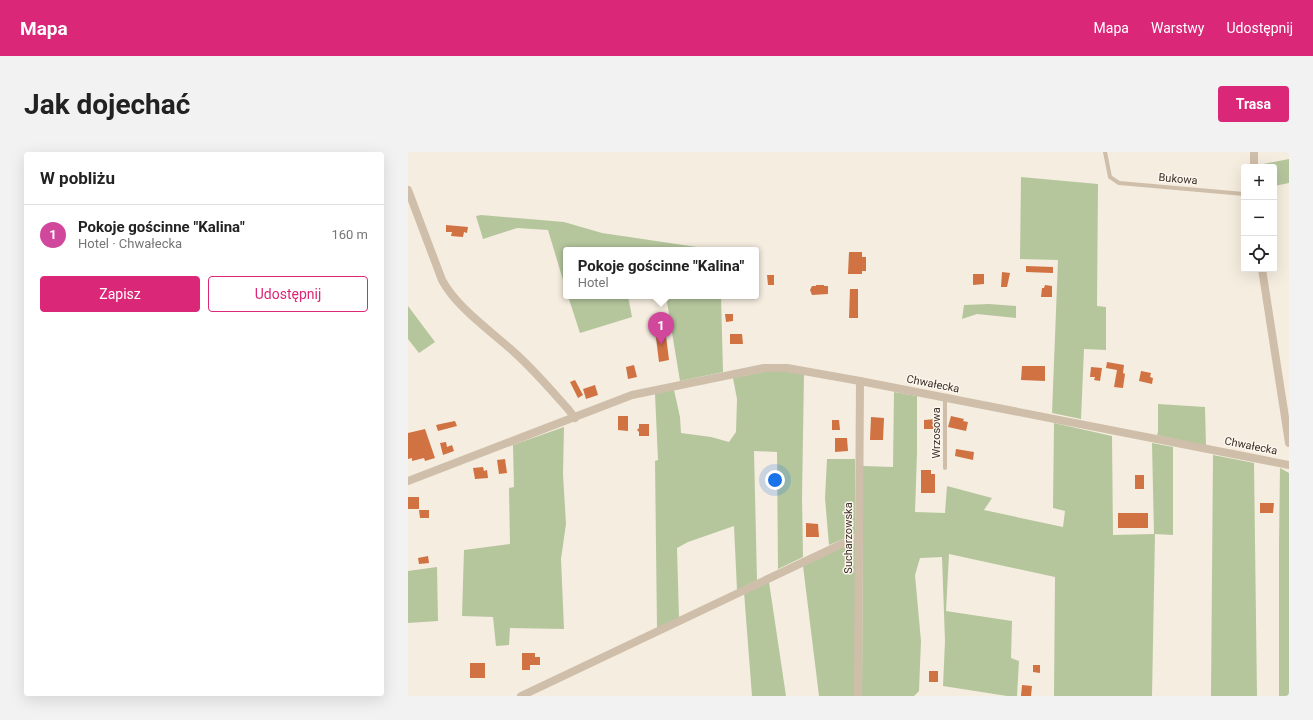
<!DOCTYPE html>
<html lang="pl">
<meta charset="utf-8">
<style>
:root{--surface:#fff;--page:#f2f2f2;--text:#222;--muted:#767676;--line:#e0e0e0;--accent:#db2777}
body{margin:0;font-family:Roboto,sans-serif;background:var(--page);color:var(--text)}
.controls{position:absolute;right:12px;top:12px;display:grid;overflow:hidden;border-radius:4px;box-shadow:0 4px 16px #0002}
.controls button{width:36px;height:36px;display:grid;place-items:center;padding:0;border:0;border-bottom:1px solid var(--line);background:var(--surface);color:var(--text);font:20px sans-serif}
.you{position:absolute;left:367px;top:328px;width:14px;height:14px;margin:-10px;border:3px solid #fff;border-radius:50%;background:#1a73e8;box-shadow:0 0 0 6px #1a73e833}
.badge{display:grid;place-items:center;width:26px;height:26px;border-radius:50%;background:var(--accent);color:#fff;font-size:13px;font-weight:700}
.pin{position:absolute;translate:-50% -33px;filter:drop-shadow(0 1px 2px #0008)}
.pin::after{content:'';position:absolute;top:21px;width:14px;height:12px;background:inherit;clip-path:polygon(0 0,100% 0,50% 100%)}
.popup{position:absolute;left:155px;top:95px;width:196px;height:52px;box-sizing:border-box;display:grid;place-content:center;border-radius:4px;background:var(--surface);filter:drop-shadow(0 1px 3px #0005);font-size:13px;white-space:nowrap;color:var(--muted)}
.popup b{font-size:15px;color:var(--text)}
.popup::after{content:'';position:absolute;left:50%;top:100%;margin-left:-8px;border:8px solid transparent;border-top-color:var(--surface)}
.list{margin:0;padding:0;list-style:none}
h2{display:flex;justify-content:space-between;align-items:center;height:52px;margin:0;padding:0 16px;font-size:17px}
h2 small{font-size:13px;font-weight:400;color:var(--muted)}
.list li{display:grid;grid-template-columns:26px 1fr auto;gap:12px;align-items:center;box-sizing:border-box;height:60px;padding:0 16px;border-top:1px solid var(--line)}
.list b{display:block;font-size:15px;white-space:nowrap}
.list p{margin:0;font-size:13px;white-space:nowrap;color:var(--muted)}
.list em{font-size:13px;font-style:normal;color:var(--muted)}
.actions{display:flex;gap:8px;padding:12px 16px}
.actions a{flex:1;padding:9px 0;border:1px solid var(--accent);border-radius:4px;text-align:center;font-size:14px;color:var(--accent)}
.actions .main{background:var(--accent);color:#fff}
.icon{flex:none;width:22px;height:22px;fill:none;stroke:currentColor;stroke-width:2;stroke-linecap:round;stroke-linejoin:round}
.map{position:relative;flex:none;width:881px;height:544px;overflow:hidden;border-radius:4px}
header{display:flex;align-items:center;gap:24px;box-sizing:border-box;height:56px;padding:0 20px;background:var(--accent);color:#fff}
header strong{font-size:19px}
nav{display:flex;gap:22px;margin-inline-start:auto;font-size:14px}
.intro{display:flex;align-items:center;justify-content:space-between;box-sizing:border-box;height:96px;padding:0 24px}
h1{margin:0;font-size:28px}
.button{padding:10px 18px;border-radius:4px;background:var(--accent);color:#fff;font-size:14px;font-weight:700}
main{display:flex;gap:24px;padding:0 24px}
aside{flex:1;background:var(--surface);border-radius:4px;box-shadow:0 4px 16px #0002}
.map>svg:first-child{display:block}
.green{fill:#b5c69d}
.building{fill:#d17242}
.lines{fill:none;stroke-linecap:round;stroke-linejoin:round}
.lane{stroke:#cfbea9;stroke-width:4}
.street{stroke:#cfbea9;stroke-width:8}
.labels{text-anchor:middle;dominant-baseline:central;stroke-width:3;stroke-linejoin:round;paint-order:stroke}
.street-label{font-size:11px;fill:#3c312a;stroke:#fcf6ed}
</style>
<header>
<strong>Mapa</strong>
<nav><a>Mapa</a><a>Warstwy</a><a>Udostępnij</a></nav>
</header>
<div class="intro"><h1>Jak dojechać</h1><a class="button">Trasa</a></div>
<main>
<aside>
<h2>W pobliżu<small></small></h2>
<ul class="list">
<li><span class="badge" style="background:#d1479c">1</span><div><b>Pokoje gościnne &quot;Kalina&quot;</b><p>Hotel · Chwałecka</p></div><em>160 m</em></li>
</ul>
<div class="actions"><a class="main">Zapisz</a><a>Udostępnij</a></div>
</aside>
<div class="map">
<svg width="881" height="544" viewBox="0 0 881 544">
<rect width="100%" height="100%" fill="#f5eddf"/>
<!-- green -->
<g class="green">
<polygon points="881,7 881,31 866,34 866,15 850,15 850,13"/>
<polygon points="613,25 690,32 689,154 698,155 698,198 676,197 673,267 644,261 650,108 612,107"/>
<polygon points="73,63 156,70 194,81 309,98 158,98 158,138 140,78 109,76 75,87 68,64"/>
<polygon points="160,144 220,144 224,165 172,181"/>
<polygon points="258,144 313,144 315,220 272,229"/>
<polygon points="581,152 608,154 608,166 569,162 554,167 556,153"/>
<polygon points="0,154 27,190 11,201 0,187"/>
<polygon points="364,218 396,222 394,345 395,405 370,417 369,300 346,299 349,428 329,438 326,374 280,390 269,396 271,466 249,476 247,309 250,308 247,242 266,238 272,265 273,281 303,285 321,290 328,280 329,247 325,226"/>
<polygon points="486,240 509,244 509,301 507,360 537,361 539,334 584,346 576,358 655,375 657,359 645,356 646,271 704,284 705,383 746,382 744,291 765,295 765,383 747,382 744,544 646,544 647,425 541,402 538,459 604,469 603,506 611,509 609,544 599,544 535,534 537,489 534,405 512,406 507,423 513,489 511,539 506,544 454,544 455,314 485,315"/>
<polygon points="750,252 797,255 798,294 749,283 750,280"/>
<polygon points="156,275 155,322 158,372 153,407 156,477 102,476 101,493 88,494 85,465 54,464 56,398 102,392 101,336 106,335 105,293"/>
<polygon points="805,303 846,311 849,544 803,544"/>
<polygon points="419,307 447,307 447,382 421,393 417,346"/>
<polygon points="872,316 881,321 881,544 871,544 871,391"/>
<polygon points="448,389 447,544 411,544 395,414"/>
<polygon points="29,415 30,469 0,471 0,417 0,419"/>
<polygon points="361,430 378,544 344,544 336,440"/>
</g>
<!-- building -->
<g class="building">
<polygon points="38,73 60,75 59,81 56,80 55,85 43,84 44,80 38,80"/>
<polygon points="441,100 454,100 454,105 458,105 458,119 454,119 454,122 440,122"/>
<polygon points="618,114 645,115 645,121 618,120"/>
<polygon points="594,120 602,121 599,135 593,135"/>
<polygon points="565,122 576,122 576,132 565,133"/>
<polygon points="359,123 366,123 366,133 360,133"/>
<polygon points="408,133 416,133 416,134 420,134 420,142 404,143 402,138 404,134 408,134"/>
<polygon points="637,133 644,134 644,145 633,145 634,136 636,136"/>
<polygon points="442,137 450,137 450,166 441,166"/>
<polygon points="317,162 325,162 325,169 318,170"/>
<polygon points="257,176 261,208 251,210 247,178"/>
<polygon points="322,182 334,182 335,192 322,192"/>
<polygon points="699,210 716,213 715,221 717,222 715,236 706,235 709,218 698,216"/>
<polygon points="226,213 229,225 220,227 218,215"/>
<polygon points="614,214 637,214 637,229 613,228"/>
<polygon points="683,215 694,216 692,229 686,228 687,225 682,225"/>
<polygon points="733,219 743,221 742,225 745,226 744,232 731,229"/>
<polygon points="167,228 175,243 170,246 162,230"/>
<polygon points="187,233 190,243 178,247 175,237"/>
<polygon points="210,264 220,264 220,279 210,278"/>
<polygon points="543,264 556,267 555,269 560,270 558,279 540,275"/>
<polygon points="463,265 476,266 475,288 462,288"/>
<polygon points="528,267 528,277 516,277 516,268"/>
<polygon points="424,268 431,268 432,278 424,278"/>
<polygon points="47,269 49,274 30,279 28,273 37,271 38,273 37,271"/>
<polygon points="231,272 241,272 241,284 231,284 231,280 229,278 231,276"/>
<polygon points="17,277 27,306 17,309 16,306 4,309 4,306 0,307 0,281"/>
<polygon points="427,286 439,286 440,299 427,300"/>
<polygon points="38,290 39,295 44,293 46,299 35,303 32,291"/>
<polygon points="548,297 566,300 565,308 547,304"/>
<polygon points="97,307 99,321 91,322 89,308"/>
<polygon points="75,315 76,319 79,318 80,326 67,327 65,316"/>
<polygon points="513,318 523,318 523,322 527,322 527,341 513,341"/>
<rect x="727" y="323" width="9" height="14"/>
<rect x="0" y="345" width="11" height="12"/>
<polygon points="852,351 866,351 865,361 852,361"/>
<polygon points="11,358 21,358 21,366 12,366"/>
<rect x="710" y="361" width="30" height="15"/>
<polygon points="398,371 410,372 411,385 398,385"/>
<polygon points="20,404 21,411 11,412 10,406"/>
<polygon points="114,501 127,501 127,505 132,505 132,513 122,513 122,518 114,518"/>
<rect x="62" y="511" width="15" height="15"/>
<polygon points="625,513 632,513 632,521 625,520"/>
<rect x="521" y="519" width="9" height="11"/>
<polygon points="614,533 624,534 623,544 613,544"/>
</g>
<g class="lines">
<!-- lane -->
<g class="lane">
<polyline points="697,0 702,25 711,31 836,42"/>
<polyline points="537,246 537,316"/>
</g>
<!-- street -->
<g class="street">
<polyline points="846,15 846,0"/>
<path d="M0,38L34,128C49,156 83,179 107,201C126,218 143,238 160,257L167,266"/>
<polyline points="854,117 881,291"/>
<polyline points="0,329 224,243 356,216 379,216 452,229 881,313"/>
<polyline points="113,544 440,389 451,385"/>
<polyline points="450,544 452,229"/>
</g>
</g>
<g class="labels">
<!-- street labels -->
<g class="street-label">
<text transform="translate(770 27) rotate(5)">Bukowa</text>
<text transform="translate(525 232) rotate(11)">Chwałecka</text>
<text transform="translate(528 281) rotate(-90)">Wrzosowa</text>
<text transform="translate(843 294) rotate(11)">Chwałecka</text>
<text transform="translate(440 386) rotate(-90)">Sucharzowska</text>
</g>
</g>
</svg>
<div class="controls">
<button>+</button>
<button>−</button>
<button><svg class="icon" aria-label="locate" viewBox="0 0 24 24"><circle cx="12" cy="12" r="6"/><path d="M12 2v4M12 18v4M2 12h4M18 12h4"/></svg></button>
</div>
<div class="you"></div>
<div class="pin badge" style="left:253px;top:193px;background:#d1479c">1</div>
<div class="popup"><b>Pokoje gościnne &quot;Kalina&quot;</b>Hotel</div>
</div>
</main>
